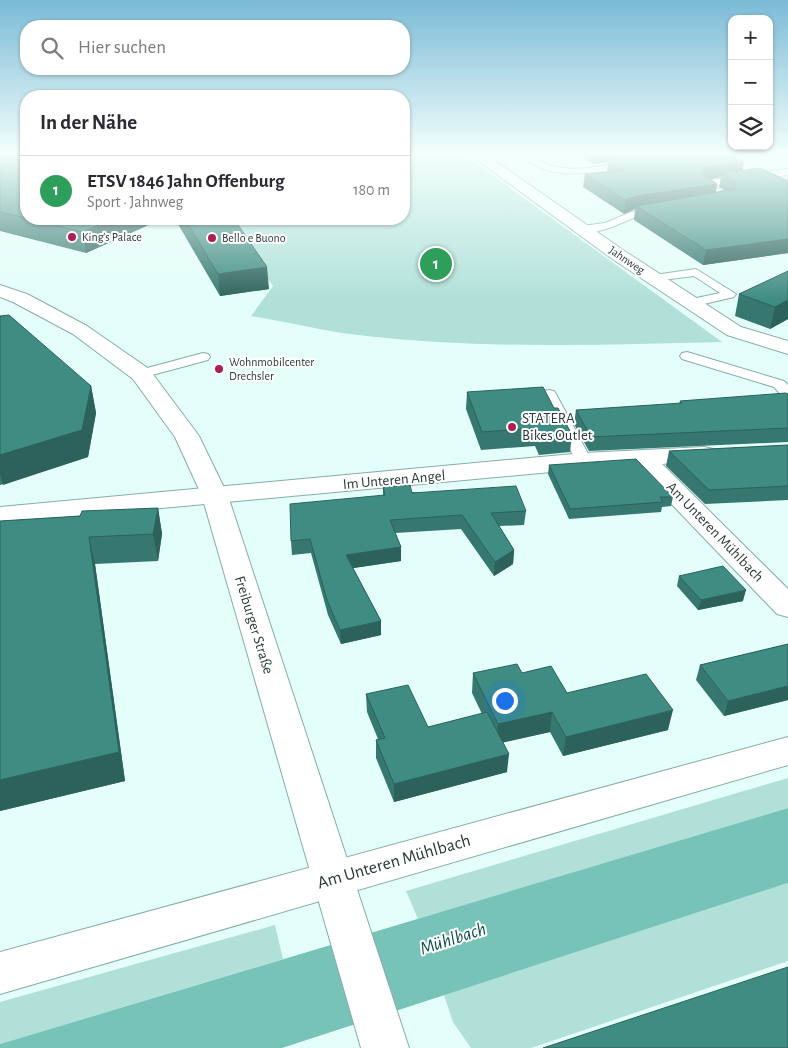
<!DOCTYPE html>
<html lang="de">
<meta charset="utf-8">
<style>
:root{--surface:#fff;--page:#f7f7f7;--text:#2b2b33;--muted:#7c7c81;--line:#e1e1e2;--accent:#ad1e56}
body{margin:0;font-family:"Alegreya Sans",sans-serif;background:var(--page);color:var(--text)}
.controls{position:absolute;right:15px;top:15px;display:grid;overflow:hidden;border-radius:10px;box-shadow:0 1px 4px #0004}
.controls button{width:45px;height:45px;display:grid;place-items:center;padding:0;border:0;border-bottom:1px solid var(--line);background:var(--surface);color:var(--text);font:25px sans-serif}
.you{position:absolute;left:504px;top:700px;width:18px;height:18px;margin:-12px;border:4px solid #fff;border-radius:50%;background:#1a73e8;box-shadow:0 0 0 8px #1a73e833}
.badge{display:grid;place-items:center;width:32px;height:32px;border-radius:50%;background:var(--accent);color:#fff;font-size:16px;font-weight:700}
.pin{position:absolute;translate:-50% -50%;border:2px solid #fff;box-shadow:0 1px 5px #0006}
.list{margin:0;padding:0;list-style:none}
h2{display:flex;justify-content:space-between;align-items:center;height:65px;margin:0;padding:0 20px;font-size:21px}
h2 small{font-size:16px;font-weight:400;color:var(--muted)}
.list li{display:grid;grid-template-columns:32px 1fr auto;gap:15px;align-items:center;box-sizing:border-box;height:70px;padding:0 20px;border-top:1px solid var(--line)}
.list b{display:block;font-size:19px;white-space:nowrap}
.list p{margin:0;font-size:16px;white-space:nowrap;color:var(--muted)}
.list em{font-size:16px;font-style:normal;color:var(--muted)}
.icon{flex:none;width:28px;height:28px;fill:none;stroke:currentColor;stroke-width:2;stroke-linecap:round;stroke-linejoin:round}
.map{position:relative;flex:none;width:788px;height:1048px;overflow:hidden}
.search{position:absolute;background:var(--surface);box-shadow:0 1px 4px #0004;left:20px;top:20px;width:390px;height:55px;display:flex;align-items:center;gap:12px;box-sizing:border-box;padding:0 18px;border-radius:20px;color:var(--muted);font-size:19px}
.panel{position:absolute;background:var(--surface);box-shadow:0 1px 4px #0004;left:20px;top:90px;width:390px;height:135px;border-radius:20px}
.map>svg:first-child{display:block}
.green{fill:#b0e0d8}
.water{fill:#77c3b8}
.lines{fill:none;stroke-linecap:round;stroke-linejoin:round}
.service-casing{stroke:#85aea8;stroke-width:2}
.minor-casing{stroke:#85aea8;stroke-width:2}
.secondary-casing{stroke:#85aea8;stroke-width:2}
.service{fill:#fff;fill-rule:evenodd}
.minor{fill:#fff;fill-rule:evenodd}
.secondary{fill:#fff;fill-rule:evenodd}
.wall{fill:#367870;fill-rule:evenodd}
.shaded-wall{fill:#2c625b}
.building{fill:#3f8c82;stroke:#2c625b}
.poi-dot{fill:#ad1e56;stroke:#fff;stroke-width:2}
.labels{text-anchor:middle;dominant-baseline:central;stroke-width:4;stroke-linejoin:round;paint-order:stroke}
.far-poi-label{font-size:12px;fill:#293a38;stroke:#fff;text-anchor:start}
.far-street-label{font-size:12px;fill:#293a38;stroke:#fff}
.poi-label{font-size:15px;fill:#293a38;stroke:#fff;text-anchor:start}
.street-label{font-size:15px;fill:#293a38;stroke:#fff}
.near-street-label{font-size:18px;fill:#293a38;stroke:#fff}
.near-water-label{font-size:19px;font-style:italic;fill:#0a4f48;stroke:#fff}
</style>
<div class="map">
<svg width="788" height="1048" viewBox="0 0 788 1048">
<rect width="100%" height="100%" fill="#e4fef9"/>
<!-- green -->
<g class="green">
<path d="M404,154H463L722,342C603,345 484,349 366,336C327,332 289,322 251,316L273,286L223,219H404Z"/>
<polygon points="788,778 788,808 418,919 406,891"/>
<polygon points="788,883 788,961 531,1048 471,1048 453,1022 444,995"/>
<polygon points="275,925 283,959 0,1044 0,1002"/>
</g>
<!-- water -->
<polygon class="water" points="788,808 788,883 282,1048 0,1048 0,1044"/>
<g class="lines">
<!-- service casing -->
<g class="service-casing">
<g id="service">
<path d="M520,154C534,154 542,165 556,167C579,172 606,165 630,162L634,165L630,168C594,171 549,184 520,154Z"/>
<polygon points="744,154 756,154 745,157"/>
<polygon points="788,169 788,175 714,186 734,199 732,201 719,204 714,201 720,198 700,184 705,181"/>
<path d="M659,207L663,208V212C654,214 644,214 636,217C623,222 588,240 577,229L582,226L605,223L631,212Z"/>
<polygon points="696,269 736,294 734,297 691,307 685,303 687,300 720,293 694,276 654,281 648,278 654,275"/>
<polygon points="687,352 784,381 788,385 788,398 783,397 774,387 682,359 680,356 682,353"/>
<polygon points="203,353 208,354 210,357 208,360 141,378 134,374 136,371"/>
<polygon points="549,390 554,391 556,394 592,461 590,464 578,464 576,461 542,394 544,391"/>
</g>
</g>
<!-- minor casing -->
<g class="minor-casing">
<g id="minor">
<polygon points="469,154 485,154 623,250 741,327 788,341 788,354 727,335 611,258"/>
<polygon points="704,447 713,449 716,454 713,459 662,464 788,589 788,617 777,614 635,466 584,469 0,523 0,507 584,453"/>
<polygon points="788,737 788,765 0,994 0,952"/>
</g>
</g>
<!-- secondary casing -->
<g class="secondary-casing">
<polygon id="secondary" points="0,285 27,294 87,326 149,369 199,436 228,496 409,1048 361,1048 202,496 175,437 133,379 73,334 13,302 0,297"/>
</g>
<!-- service -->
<use href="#service" class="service"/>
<!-- minor -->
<use href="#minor" class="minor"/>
<!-- secondary -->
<use href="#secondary" class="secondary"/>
</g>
<!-- wall -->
<g class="wall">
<polygon points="0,154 26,219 162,219 86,253 0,231"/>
<path d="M578,154H729L743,170L788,181V253L703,265L634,220L635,209L624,214L583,187L585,174L607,172L608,162L593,164ZM721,177L719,187L725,191L716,192L717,184L710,179Z"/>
<polygon points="175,219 234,219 269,289 220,296"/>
<polygon points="788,271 788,319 770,329 735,316 739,294"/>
<polygon points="0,316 91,386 96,413 88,457 0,485"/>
<polygon points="467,392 554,408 572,435 570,452 539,455 535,446 481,450 466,409"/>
<polygon points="788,394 788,442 589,451 574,424 576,410 679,404 680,401"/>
<polygon points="788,445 788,500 705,504 666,466 669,451"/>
<polygon points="549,465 673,497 671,506 662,507 661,512 569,519 548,474"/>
<polygon points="383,487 526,511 524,525 499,526 514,550 513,564 494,576 461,529 395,533 401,547 401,561 353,568 381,621 381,635 341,644 328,615 311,553 292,555 291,541 383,495"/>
<polygon points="158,508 162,534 158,561 95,564 125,781 0,811 0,521 80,516"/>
<polygon points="679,576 743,601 698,610 677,586"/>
<polygon points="788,644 788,700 724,716 696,680 700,665"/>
<polygon points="473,673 522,673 567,693 668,730 563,756 550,732 503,742 507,772 394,802 376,758 376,740 378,739 367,712 366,694 428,727 482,714 472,693"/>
</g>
<!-- shaded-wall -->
<g class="shaded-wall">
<polygon points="594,154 667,154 608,160 608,162 593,164"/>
<polygon points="744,162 742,174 722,173 721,177 701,181 703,168"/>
<polygon points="717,184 715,197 636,206 635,209 624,214 625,200 637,196"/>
<polygon points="113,219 162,219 86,253 83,232"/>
<polygon points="788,239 788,253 703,265 706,250"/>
<polygon points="267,267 269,289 220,296 218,274"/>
<polygon points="788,300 788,319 770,329 775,307"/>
<polygon points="91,386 96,413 88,457 3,485 0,475 0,455"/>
<polygon points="158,508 162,534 158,561 153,534"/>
<polygon points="89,537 95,564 125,781 0,811 0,780"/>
<polygon points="401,547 401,561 347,569 346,555"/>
<polygon points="514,550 513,564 494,576 495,562"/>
<polygon points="746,590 743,601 698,610 701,600"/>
<polygon points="381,621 381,635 341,644 340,630"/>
<polygon points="788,686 788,700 724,716 728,701"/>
<polygon points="673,710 668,730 563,756 566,737"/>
<polygon points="552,712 550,732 497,744 498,724"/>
<polygon points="509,754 507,772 394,802 394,784"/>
</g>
<!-- building -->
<g class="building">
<polygon points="0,154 26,154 26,218 0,212"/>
<polygon points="652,154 729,154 744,162 703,168 703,175 717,184 637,196 625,200 585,174 625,171 608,160"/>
<polygon points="760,168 788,181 788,239 706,250 636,206 735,189 736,182 722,173"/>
<polygon points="28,219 113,219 83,232"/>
<polygon points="185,219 234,219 267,267 218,274"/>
<polygon points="788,271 788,300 775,307 739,294"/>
<polygon points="9,315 91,386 82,430 0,455 0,316"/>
<polygon points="543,387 554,408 558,408 572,435 541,437 536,428 482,432 467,392"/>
<polygon points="786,393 788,394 788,428 591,437 576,410 682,403 680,401"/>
<polygon points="788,445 788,486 709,490 669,451"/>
<polygon points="636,459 673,497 660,497 663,502 570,509 549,465"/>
<polygon points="410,485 412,493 516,486 526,511 491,513 514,550 495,562 462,515 390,520 401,547 346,555 381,621 340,630 327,600 310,539 291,541 290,504 385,495 383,487"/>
<polygon points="158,508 153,534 89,537 119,752 0,780 0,521 80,516 82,511"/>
<polygon points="723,566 746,590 701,600 679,576"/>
<polygon points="788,644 788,686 728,701 700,665"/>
<polygon points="517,664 522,673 551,666 567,693 646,674 673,710 566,737 552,712 498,724 473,673"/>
<polygon points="408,685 428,727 487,712 509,754 394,784 376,740 385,738 366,694"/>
<polygon points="788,967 788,1048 543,1048"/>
</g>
<!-- sky -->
<linearGradient id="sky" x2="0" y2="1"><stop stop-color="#7bbad5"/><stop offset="0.51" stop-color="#f3fffc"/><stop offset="1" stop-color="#f3fffc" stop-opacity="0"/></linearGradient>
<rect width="788" height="301" fill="url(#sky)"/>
<!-- markers -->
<g class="poi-dot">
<circle cx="72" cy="237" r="5"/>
<circle cx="212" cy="238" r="5"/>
<circle cx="219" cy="369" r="5"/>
<circle cx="512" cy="427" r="5"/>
</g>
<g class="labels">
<!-- far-poi labels -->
<g class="far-poi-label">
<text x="82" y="237">King's Palace</text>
<text x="222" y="238">Bello e Buono</text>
<text x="229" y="362">Wohnmobilcenter<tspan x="229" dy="14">Drechsler</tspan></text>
</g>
<!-- far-street labels -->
<g class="far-street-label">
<text transform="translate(627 260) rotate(34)">Jahnweg</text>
</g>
<!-- poi labels -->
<g class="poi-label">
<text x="522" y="418">STATERA<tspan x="522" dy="17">Bikes Outlet</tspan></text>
</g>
<!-- street labels -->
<g class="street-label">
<text transform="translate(394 480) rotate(-5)">Im Unteren Angel</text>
<text transform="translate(715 532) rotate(46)">Am Unteren Mühlbach</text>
<text transform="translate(254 625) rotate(73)">Freiburger Straße</text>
</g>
<!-- near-street labels -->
<g class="near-street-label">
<text transform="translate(394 862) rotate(-16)">Am Unteren Mühlbach</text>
</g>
<!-- near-water labels -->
<g class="near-water-label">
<text transform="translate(453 939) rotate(-18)">Mühlbach</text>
</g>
</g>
</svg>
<div class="controls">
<button>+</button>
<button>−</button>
<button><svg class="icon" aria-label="layers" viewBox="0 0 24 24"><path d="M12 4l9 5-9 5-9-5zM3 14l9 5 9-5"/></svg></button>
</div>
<div class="you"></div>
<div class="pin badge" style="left:436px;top:264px;background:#2e9e5b">1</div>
<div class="search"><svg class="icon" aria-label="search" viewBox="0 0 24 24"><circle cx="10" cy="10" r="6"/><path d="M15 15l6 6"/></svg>Hier suchen</div>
<section class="panel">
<h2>In der Nähe<small></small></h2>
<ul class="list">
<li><span class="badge" style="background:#2e9e5b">1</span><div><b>ETSV 1846 Jahn Offenburg</b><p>Sport · Jahnweg</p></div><em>180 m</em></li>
</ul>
</section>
</div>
